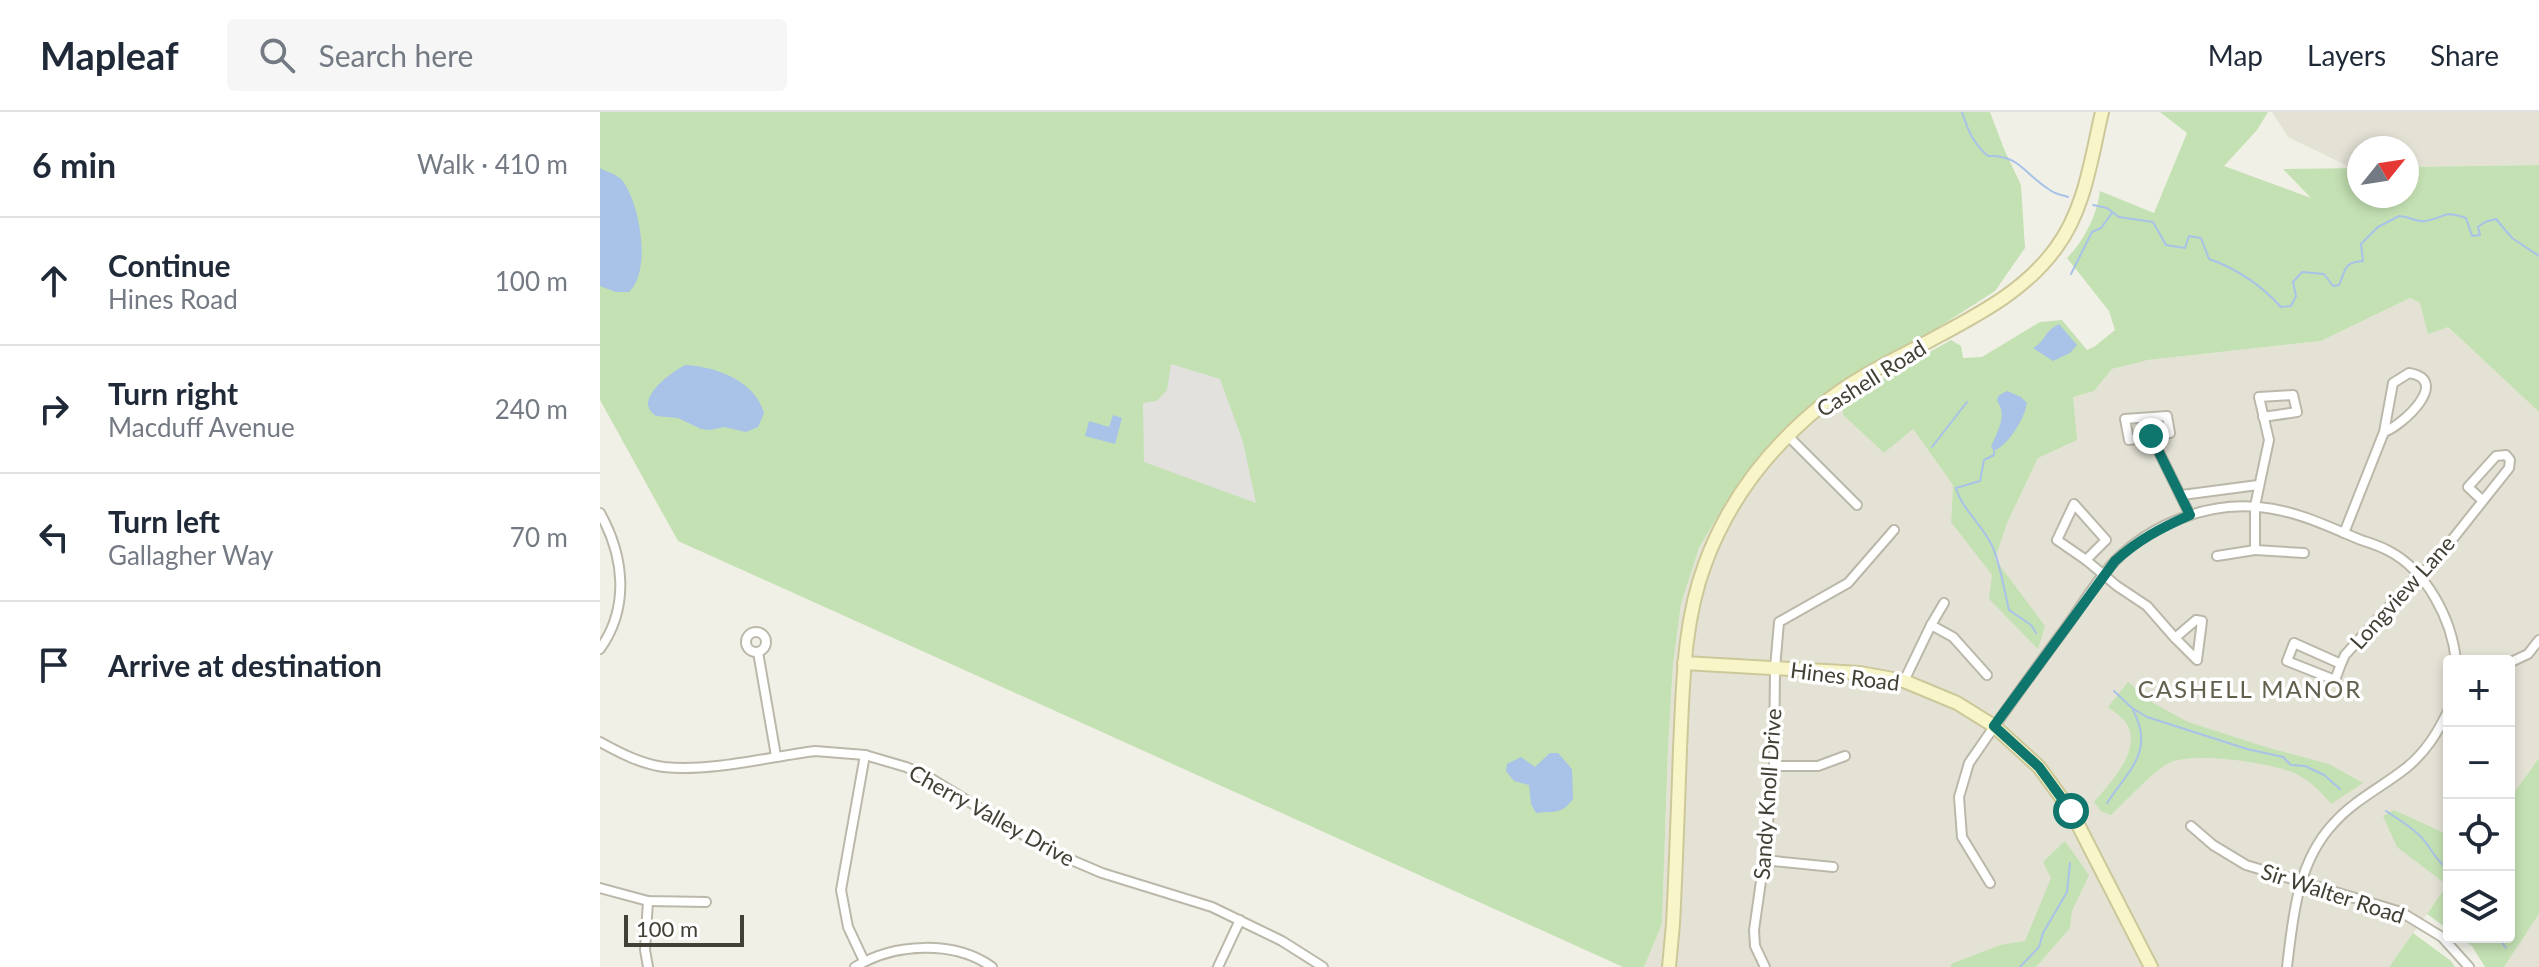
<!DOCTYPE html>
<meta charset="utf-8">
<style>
:root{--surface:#fff;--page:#f6f6f7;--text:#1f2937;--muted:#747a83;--line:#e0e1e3}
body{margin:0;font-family:Lato,sans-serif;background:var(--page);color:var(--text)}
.controls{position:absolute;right:24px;bottom:24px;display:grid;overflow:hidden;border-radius:8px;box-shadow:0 4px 12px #0003}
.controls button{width:72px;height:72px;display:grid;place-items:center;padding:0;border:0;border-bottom:2px solid var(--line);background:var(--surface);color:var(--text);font:40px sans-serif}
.compass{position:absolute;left:1747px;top:24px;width:72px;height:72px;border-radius:50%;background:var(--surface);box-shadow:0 4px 12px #0003;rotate:60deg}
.scale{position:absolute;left:24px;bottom:20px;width:120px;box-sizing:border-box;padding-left:8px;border:4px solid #434036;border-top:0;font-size:22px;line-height:28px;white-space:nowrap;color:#434036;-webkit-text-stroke:6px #fff;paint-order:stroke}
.stop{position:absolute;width:24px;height:24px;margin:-18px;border:6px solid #0f766e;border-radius:50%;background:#fff}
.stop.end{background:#0f766e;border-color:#fff;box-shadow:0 2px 8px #0008}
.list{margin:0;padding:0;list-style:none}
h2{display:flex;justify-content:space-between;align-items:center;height:104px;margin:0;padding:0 32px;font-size:34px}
h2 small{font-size:26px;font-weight:400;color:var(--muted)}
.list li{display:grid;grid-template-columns:52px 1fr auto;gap:24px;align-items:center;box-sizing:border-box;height:128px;padding:0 32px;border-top:2px solid var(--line)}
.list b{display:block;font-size:30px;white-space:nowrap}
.list p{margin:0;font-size:26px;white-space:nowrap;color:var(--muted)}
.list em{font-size:26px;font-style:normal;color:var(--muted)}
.icon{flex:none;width:44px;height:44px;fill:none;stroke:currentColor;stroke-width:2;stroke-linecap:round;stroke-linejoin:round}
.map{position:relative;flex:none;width:1939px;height:855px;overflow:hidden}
header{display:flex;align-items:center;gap:48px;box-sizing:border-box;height:112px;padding:0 40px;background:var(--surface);border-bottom:2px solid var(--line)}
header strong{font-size:38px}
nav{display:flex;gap:44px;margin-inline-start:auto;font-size:28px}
.search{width:560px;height:72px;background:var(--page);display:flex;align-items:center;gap:20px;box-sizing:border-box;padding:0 28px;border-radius:8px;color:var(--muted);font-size:30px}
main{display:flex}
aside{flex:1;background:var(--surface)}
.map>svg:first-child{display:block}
.residential{fill:#e4e2d5}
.green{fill:#c4e1b3}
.parking{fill:#e2e1de}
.water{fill:#a8c2e8}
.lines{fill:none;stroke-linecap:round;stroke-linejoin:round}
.stream{stroke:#a8c2e8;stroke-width:2}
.street-casing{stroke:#bbb8aa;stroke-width:12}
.secondary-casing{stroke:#ccc89a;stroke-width:16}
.street{stroke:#fff;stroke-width:8}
.secondary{stroke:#f8f5c9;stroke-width:12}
.route{stroke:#0f766e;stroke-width:10}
.labels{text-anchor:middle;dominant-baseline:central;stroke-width:7;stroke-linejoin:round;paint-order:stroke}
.street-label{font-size:22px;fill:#434036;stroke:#fff}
.neighbourhood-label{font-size:24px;letter-spacing:2px;fill:#64604e;stroke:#fff}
</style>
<header>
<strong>Mapleaf</strong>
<div class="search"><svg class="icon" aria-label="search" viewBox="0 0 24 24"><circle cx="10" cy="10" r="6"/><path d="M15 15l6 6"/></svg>Search here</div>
<nav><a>Map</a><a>Layers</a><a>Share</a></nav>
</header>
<main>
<aside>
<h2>6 min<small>Walk · 410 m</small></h2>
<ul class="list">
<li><svg class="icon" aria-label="ahead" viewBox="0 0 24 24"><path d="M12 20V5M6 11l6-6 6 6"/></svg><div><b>Continue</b><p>Hines Road</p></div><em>100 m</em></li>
<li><svg class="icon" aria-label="right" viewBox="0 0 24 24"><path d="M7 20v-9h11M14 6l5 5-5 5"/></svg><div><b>Turn right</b><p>Macduff Avenue</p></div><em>240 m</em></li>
<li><svg class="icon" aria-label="left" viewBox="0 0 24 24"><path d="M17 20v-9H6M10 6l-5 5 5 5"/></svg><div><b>Turn left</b><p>Gallagher Way</p></div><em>70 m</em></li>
<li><svg class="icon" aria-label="arrive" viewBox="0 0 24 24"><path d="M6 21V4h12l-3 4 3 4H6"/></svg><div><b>Arrive at destination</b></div></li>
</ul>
</aside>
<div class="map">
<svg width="1939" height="855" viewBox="0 0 1939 855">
<rect width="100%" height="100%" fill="#f1f0e6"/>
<!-- residential -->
<g class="residential">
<polygon points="1672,0 1939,0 1939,53 1807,55 1807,36 1759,36 1759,56 1752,56 1688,25"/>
<polygon points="1810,186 1824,193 1939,300 1939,646 1909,688 1909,549 1849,549 1849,771 1789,855 1044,855 1062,812 1068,636 1073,553 1081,492 1099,436 1126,390 1158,348 1191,314 1244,269 1243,303 1284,341 1313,317 1353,373 1351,410 1395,447 1408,409 1438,346 1473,285 1494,279 1512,257 1548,248 1721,229"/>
<polygon points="1939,802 1939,855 1904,855"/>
</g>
<!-- green -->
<g class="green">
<polygon points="0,0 1390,0 1404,37 1421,73 1425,136 1395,179 1328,222 1244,269 1191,314 1158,348 1126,390 1099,436 1081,492 1073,553 1068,636 1062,812 1044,855 1023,855 78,429 0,288"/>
<path d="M1560,0H1668L1657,18L1624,54L1711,86L1683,57L1759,56V84H1807V55L1939,53V300L1848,215L1828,222L1820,191L1810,186L1721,229L1548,248L1512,257L1494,279L1473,285L1477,328L1438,346L1408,409L1395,447L1445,514L1438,537L1389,487L1392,463L1351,410L1353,373L1313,317L1284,341L1243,303V289L1351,228L1361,234L1363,246L1382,245L1440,210L1462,208L1487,238L1494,235L1515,218L1509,199L1467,146C1484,129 1497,103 1500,79L1554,101L1587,21Z"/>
<path d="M1528,570L1553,591L1588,610L1666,635L1729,652L1763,671L1731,692C1722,680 1708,667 1694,661C1668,650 1597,640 1571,650C1557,655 1524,691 1511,703L1501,699L1494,690C1510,671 1547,634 1523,607C1519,603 1513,599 1508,595Z"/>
<polygon points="1939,646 1939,802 1904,855 1885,855 1872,834 1859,825 1909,825 1909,688"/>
<polygon points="1794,698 1844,721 1849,727 1849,818 1827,802 1847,773 1797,735 1783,704"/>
<polygon points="1465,729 1489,763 1472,799 1470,816 1436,855 1351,855 1351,852 1400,833 1425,829 1451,766 1443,750"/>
<polygon points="1813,821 1851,849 1855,855 1789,855"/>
</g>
<!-- parking -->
<polygon class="parking" points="571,252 620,267 643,330 656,391 544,350 543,291 557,289 567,278"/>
<!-- water -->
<g class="water">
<path d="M0,56C7,60 16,62 22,68C40,91 52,159 29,180H16L0,174Z"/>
<path d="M1459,212L1477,233L1470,241L1453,249L1433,236C1446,229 1443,220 1459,212Z"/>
<path d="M86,253C117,255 155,269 164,301L158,315L146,320L124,315L110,318L101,317L78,306L56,304C52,301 49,298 48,293C47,278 74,258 86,253Z"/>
<path d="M1407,279L1421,285L1427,291C1424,308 1409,332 1394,339L1391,335C1397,320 1408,303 1397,289L1398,284Z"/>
<polygon points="513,303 522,306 515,332 485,324 489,309 509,315"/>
<path d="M950,641H958L972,657L973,687C962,703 952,699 936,701L931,692L929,673L914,669L906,659L907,652L921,645L935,655Z"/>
</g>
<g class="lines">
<!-- stream -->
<g class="stream">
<path d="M1362,0C1368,19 1373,31 1388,44C1419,42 1426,64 1450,78C1455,82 1462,83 1468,85"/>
<path d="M1493,93L1507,96L1519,105L1553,110L1566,133L1585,136L1589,124L1601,126L1609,147C1638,157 1660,172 1681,195L1691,194L1696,184L1693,170L1702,160L1724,162L1733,174L1739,173C1746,157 1744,150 1763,149L1761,132L1778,115L1799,104C1808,104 1818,111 1826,109C1847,105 1842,98 1866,106L1872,124L1880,123L1878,115L1885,110L1896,107L1912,126L1939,144"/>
<polyline points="1471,162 1492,120 1501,116 1512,101"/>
<polyline points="1332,335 1367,290"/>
<path d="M1394,339V343L1384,348L1380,369L1356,376C1362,398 1384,414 1393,436C1401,455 1404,478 1409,498L1431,513L1436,521"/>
<polyline points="1514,579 1532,596 1547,605 1647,637 1683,645 1691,653 1705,654 1724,663 1740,677"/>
<path d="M1507,691C1529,657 1555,640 1533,598"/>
<path d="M1786,699C1796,706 1809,713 1819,723C1832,735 1833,747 1849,758"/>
<polyline points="1898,825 1906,836"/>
<polyline points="1420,855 1439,835 1443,821 1467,780 1470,751"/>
</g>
<!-- street casing -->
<g class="street-casing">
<g id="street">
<polyline points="1663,305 1697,300 1693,283 1659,285 1669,328 1655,394 1655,438 1704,441"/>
<polyline points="1188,324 1257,393"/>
<polyline points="1551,324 1529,328 1525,307 1567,304 1570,321 1551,324 1590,403"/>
<polyline points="1582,383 1658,373"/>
<polygon points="1474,392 1506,428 1486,448 1457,428"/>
<path d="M0,401C24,444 30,495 0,537"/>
<path d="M1744,421L1784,320L1793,271L1809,261C1852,268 1802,314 1784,320"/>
<polyline points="1617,444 1655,438"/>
<polyline points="1486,448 1517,474 1547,494 1575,526"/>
<polygon points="1596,508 1602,509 1597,548 1575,526"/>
<polyline points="1331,513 1344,491"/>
<circle cx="156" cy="530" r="10"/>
<polyline points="158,540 176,644"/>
<polyline points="1909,551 1928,542 1939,528"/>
<polyline points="1741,552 1735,568 1687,549 1694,531 1741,552 1745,543 1818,463 1832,453 1909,356 1910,348 1906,343 1896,344 1868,375 1882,388"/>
<polyline points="1304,569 1331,513 1353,525 1387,563"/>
<path d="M0,630C20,641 41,652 64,655C111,660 168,645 215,639L265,643L306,655L327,664L448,738L502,761L612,795L682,829L723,855"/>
<polyline points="1174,654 1218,654 1245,644"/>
<polyline points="1591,714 1613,733 1646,753 1801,800 1842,825 1869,855"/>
<polyline points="1164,748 1233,755"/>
<path d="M1390,771L1362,725L1359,685L1369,651C1400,606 1432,561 1464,518C1481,495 1495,470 1515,449C1550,413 1606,390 1658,395C1695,398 1727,414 1761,428C1770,431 1780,434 1789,439C1827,459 1852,508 1856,549"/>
<polyline points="0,776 48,789 106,790"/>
<polyline points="264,849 248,815 241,778 265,643"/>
<polyline points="48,855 45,838 48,789"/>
<path d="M255,855C294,831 354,828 392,855"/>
<polyline points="618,855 640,808"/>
<polyline points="1165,855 1155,834 1154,818 1164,748 1174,654 1175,556 1179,510 1248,471 1294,418"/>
<path d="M1687,855C1693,805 1697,751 1733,712C1753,689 1782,675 1806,656C1826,640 1838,620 1849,597"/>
</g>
</g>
<!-- secondary casing -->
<g class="secondary-casing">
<g id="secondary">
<polyline points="1084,551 1260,561 1304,569 1357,591 1394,614 1439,655 1471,699 1551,855"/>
<path d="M1069,855L1073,812C1076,754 1078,695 1080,637C1083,574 1083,511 1105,452C1128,389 1170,335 1222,293C1254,266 1294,248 1331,228C1377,203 1424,180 1456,136C1485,97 1491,47 1502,0"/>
</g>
</g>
<!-- street -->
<use href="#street" class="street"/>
<!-- secondary -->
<use href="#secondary" class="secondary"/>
</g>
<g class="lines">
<!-- route -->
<path class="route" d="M1471,699L1439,655L1394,614L1515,449C1538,428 1561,416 1590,403L1551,324"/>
</g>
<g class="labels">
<!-- street labels -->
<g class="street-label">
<text transform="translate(1271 266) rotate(-32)">Cashell Road</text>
<text transform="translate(1802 480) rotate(-48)">Longview Lane</text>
<text transform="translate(1245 564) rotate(7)">Hines Road</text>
<text transform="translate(1167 682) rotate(-86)">Sandy Knoll Drive</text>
<text transform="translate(392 703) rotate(29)">Cherry Valley Drive</text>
<text transform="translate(1733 781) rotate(18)">Sir Walter Road</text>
</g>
<!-- neighbourhood labels -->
<g class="neighbourhood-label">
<text x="1650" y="576">CASHELL MANOR</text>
</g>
</g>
</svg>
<div class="controls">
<button>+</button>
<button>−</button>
<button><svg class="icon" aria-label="locate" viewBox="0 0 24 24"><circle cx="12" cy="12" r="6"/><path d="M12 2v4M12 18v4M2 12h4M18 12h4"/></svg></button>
<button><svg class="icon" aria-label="layers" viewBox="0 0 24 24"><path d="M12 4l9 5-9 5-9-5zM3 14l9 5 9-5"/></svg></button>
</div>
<svg class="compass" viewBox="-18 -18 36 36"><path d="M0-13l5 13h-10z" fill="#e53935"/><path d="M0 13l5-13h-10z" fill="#747a83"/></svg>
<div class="scale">100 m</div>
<div class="stop" style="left:1471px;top:699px"></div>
<div class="stop end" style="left:1551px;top:324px"></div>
</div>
</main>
